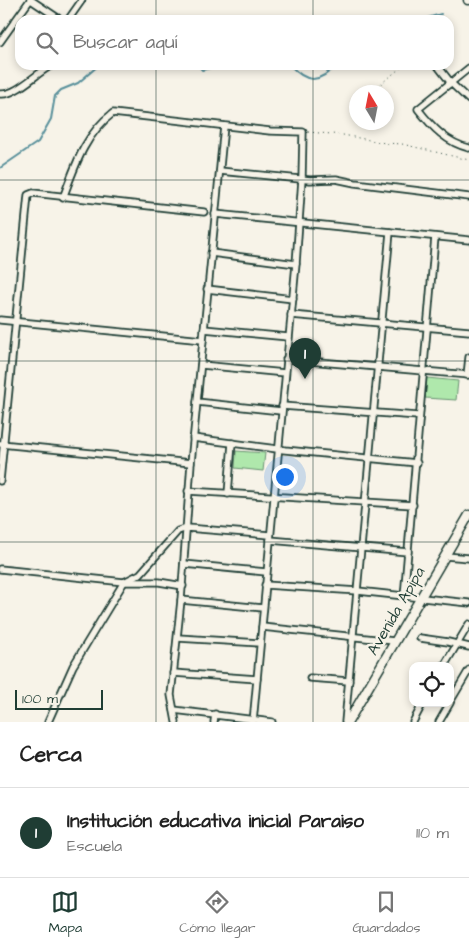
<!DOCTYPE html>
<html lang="es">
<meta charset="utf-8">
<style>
:root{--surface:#fff;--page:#f2f2f2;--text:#222;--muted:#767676;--line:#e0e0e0;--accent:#1f3d34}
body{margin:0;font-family:"Architects Daughter",sans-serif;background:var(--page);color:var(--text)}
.controls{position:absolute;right:15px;bottom:15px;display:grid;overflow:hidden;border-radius:10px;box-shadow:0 2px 8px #0003}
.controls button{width:45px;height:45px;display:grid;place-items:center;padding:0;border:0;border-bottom:1px solid var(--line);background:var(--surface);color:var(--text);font:25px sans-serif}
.compass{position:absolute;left:349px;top:85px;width:45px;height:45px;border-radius:50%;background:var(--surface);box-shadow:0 2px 8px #0003;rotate:350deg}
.scale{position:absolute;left:15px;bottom:12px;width:88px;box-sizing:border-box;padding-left:5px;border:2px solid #1f3d34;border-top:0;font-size:14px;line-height:18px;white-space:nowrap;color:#1f3d34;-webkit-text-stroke:4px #f7f3e8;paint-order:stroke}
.you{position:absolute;left:284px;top:476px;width:18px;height:18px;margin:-12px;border:4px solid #fff;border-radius:50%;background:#1a73e8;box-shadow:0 0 0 8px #1a73e833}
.badge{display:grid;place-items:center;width:32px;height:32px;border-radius:50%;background:var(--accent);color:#fff;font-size:16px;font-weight:700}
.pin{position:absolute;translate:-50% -41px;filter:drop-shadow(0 1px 2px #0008)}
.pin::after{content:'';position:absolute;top:26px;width:18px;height:15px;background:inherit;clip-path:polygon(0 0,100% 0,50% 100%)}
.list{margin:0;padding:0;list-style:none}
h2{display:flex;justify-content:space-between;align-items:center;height:65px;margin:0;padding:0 20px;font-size:21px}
h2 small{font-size:16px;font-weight:400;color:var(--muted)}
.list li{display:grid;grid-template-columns:32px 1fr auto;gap:15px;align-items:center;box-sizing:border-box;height:90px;padding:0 20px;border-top:1px solid var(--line)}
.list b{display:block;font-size:19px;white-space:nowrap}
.list p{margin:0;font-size:16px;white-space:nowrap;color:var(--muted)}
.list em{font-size:16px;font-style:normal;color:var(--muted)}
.icon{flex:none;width:28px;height:28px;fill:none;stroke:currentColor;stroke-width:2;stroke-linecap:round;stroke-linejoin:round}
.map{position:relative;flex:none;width:469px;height:722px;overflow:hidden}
.search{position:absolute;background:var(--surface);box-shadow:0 2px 8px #0003;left:15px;right:15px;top:15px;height:55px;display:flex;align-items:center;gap:12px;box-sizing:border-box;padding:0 18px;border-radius:15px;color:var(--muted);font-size:19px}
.sheet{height:155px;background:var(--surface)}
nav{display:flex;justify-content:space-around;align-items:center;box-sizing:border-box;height:70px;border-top:1px solid var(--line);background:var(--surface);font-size:14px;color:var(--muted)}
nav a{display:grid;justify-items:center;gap:2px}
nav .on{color:var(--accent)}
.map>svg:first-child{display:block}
.green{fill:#afe8ac;stroke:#679270}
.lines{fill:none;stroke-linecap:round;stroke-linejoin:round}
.stream{stroke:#59909b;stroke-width:2}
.street-casing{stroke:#1f3d34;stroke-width:9}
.secondary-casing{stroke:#1f3d34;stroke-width:11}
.path{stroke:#1f3d34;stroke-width:1;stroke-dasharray:1 4;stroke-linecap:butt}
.street{stroke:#f7f3e8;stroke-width:5.5}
.secondary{stroke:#f7f3e8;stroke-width:8}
.grid{fill:none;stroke:#1f3d34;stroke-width:1;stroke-opacity:0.55}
.labels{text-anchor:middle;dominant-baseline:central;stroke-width:5;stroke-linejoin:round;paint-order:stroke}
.street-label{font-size:16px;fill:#1f3d34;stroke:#f7f3e8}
</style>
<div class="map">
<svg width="469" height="722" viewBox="0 0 469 722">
<rect width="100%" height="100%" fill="#f7f3e8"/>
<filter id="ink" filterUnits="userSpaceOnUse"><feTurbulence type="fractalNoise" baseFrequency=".02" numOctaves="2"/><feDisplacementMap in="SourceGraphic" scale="10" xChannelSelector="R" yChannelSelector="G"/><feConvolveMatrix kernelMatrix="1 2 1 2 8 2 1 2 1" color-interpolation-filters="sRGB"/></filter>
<g filter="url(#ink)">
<!-- green -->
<g class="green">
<polygon points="427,378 458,381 456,400 425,398"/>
<polygon points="236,451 265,453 263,471 235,468"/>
</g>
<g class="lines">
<!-- stream -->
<g class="stream">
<polyline points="421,20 441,14"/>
<polyline points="198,65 202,70 222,65"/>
<path d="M290,65C306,83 319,84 336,65"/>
<polyline points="0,168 38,142 51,119 55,96 61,90 78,83 99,65"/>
</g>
<!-- street casing -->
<g class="street-casing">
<g id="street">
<polyline points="31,0 61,20"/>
<polyline points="68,20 82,0"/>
<polyline points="0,42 30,0"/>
<polyline points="437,65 451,83 469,100"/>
<path d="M469,68L418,109C432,127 447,143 469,148"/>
<path d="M0,94C16,96 36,73 52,65"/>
<polyline points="220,171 310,180 336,179 355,183 469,197"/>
<path d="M63,198C75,166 85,134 113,113L270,131L303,132L302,179L296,264L253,722"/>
<polyline points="215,214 469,240"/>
<polyline points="211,253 296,264"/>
<polyline points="207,289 293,299"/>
<polyline points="291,315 469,331"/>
<polyline points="0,320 203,340"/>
<polyline points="204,329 288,337"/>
<polyline points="286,359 469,375"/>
<polyline points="201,365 285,373"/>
<polyline points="467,375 469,357"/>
<polyline points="197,402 281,411"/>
<polyline points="282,406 418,416"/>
<polyline points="193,438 285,450 417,463"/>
<polyline points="1,444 191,463"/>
<polyline points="0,481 28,195 33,193 204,212"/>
<polyline points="188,491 413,505"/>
<polyline points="228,494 232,443"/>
<polyline points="270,540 408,552"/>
<polyline points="445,556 469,558"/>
<polyline points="184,564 266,572"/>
<polyline points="0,569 124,582 159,582 183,586"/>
<polyline points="265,585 358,591 469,603"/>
<polyline points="404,597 435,237"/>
<polyline points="181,600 263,608"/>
<polyline points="262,627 394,641"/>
<polyline points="178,638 260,643"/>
<polyline points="420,638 448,642 469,647"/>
<polyline points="444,666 469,624"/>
<polyline points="173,673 257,679"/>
<polyline points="310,678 349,681"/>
<polyline points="450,702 469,670"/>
<polyline points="174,710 272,722"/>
<polyline points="48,722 73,666 124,582 140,574 178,531 187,528 270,535"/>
<polyline points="176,722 171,695 181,600 191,463 224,126"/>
<polyline points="214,722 215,714"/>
<polyline points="345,722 390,232"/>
<polyline points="413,722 423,703"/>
<polyline points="439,722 450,703"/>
</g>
</g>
<!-- secondary casing -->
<g class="secondary-casing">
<g id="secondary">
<polyline points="468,0 469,0"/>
<polyline points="348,722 469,515"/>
</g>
</g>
<!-- path -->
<g class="path">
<polyline points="376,92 377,87 404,65"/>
<polyline points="308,132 343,135 385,143 402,144 469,160"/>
</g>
<!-- street -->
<use href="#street" class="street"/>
<!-- secondary -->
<use href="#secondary" class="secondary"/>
</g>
</g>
<!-- grid -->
<path class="grid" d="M156,0V20M313,0V20M156,65V722M313,65V722M0,180H469M0,361H469M0,542H469"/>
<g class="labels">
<!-- street labels -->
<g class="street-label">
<text transform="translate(396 611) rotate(-60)">Avenida Apipa</text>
</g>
</g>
</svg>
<div class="controls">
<button><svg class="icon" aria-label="locate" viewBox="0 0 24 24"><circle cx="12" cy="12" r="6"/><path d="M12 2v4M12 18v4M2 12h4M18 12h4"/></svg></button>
</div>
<svg class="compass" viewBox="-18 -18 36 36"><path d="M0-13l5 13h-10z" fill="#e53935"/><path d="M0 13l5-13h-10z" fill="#767676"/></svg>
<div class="scale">100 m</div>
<div class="you"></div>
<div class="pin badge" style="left:305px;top:379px">1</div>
<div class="search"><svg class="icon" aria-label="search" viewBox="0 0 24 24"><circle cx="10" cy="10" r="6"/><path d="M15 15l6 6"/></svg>Buscar aquí</div>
</div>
<section class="sheet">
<h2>Cerca<small></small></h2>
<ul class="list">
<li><span class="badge">1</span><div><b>Institución educativa inicial Paraiso</b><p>Escuela</p></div><em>110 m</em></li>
</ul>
</section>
<nav>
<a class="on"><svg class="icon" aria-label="map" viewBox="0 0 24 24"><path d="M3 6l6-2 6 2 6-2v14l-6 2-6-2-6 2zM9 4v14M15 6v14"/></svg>Mapa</a>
<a><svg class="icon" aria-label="directions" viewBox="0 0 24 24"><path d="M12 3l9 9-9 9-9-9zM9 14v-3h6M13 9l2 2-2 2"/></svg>Cómo llegar</a>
<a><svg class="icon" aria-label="saved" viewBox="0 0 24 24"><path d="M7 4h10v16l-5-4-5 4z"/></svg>Guardados</a>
</nav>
